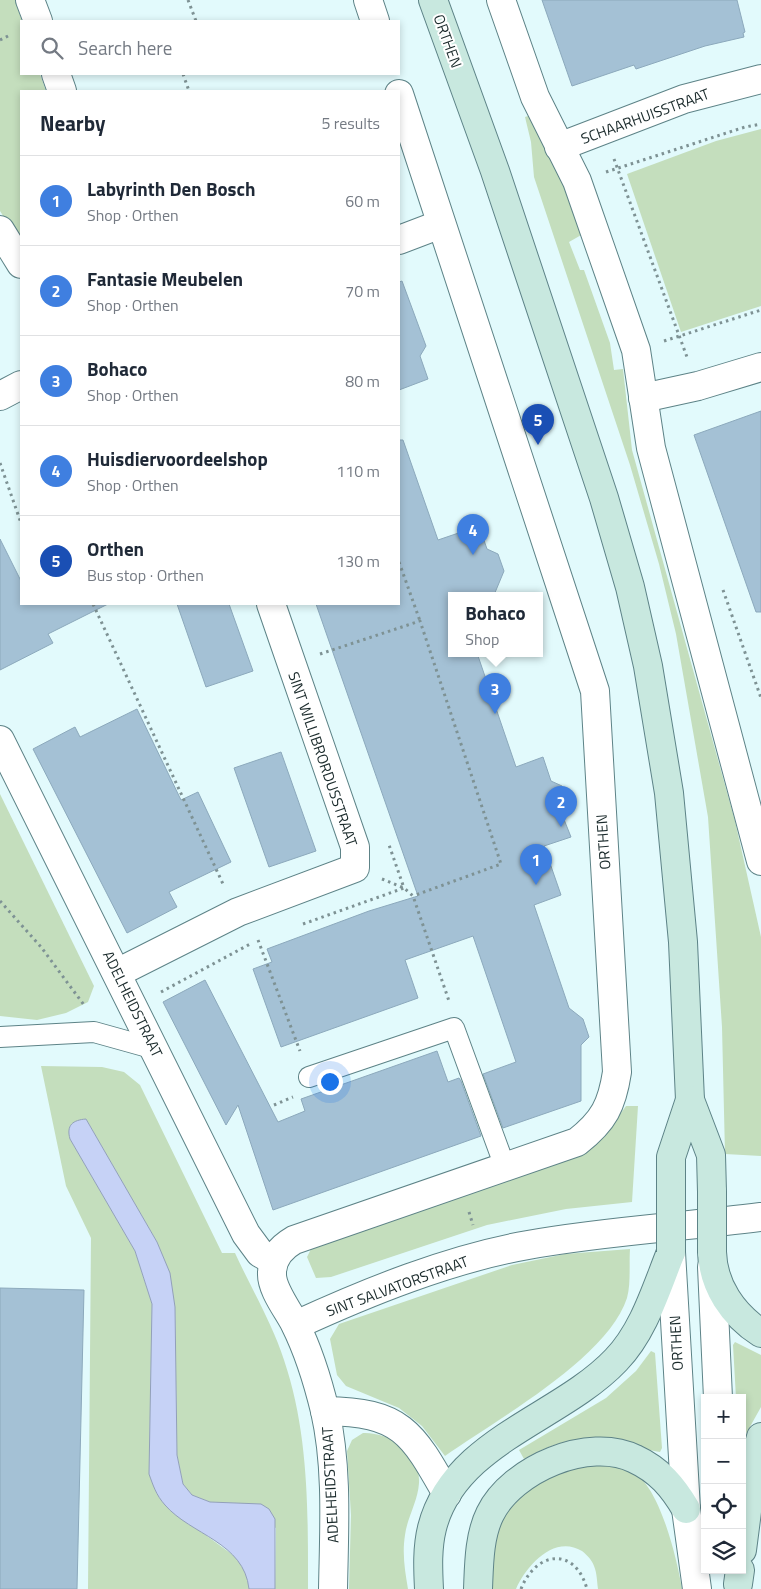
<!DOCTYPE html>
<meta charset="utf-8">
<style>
:root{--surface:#fff;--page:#f6f6f7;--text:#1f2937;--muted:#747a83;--line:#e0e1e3;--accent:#0b8043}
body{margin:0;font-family:"Titillium Web",sans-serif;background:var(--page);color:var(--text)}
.controls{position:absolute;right:15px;bottom:15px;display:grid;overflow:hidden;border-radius:0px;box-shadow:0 2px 8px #0003}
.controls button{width:45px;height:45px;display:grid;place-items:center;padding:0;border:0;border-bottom:1px solid var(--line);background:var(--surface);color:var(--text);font:25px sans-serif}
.you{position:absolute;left:329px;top:1081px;width:18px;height:18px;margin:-12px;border:4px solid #fff;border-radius:50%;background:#1a73e8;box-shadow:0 0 0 8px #1a73e833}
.badge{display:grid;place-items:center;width:32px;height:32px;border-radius:50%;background:var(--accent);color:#fff;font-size:16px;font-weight:700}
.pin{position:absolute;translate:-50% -41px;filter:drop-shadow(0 1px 2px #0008)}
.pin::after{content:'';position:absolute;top:26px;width:18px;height:15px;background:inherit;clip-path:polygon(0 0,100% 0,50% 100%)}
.popup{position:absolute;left:448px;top:592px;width:95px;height:65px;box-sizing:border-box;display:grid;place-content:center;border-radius:0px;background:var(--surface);filter:drop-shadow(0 1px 4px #0005);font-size:16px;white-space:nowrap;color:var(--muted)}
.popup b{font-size:19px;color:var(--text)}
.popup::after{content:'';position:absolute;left:50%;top:100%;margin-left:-10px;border:10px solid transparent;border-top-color:var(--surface)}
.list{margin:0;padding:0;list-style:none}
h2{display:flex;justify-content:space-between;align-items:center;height:65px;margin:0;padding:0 20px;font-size:21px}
h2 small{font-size:16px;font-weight:400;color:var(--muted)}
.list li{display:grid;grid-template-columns:32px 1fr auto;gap:15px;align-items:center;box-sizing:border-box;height:90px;padding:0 20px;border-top:1px solid var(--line)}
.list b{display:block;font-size:19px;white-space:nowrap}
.list p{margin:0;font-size:16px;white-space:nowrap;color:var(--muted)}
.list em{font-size:16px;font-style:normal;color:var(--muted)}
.icon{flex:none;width:28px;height:28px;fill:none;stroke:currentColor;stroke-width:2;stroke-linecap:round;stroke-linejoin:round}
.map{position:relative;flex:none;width:761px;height:1589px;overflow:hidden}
.search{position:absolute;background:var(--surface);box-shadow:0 2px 8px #0003;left:20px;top:20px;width:380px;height:55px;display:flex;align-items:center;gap:12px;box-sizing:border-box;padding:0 18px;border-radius:0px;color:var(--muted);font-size:19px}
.panel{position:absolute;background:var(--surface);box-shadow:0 2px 8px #0003;left:20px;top:90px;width:380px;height:515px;border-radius:0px}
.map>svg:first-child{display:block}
.green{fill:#c4debd}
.water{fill:#c6d2f6;stroke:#92a0b9}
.building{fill:#a4c1d5;stroke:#8ca9bc}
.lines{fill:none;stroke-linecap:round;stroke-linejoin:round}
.service-casing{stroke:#5d8387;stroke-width:22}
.minor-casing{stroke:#5d8387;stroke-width:30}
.tertiary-casing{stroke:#5d8387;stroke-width:30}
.secondary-casing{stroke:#5d8387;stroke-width:30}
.path{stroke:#7e9294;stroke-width:3;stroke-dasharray:2.5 4;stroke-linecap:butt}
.service{stroke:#fff;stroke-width:20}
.minor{stroke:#fff;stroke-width:28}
.tertiary{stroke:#fff;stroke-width:28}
.secondary{stroke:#c8e8df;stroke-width:28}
.secondary-bridge-casing{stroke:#5d8387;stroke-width:30;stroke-linecap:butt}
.secondary-bridge{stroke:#c8e8df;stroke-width:28}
.labels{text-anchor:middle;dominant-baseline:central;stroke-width:4;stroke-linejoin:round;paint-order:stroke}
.street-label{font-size:15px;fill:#1a2a2b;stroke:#fff}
</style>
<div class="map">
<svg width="761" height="1589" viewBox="0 0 761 1589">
<rect width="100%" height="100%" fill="#e2fafc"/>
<!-- green -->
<g class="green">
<polygon points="0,0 15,0 22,21 21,74 40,74 46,91 21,91 21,244 0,211"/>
<polygon points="531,115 562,180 583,234 569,242 580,270 584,270 610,343 614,370 623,369 632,450 735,821 761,937 761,1156 725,1154 722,1027 708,817 676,634 659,564 630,465 534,177 531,142 525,117"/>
<polygon points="761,129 761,306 681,332 627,174 716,141"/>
<polygon points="0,794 94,986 88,1002 66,1013 37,1020 0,1016"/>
<path d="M41,1066L102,1067L124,1072L140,1085L222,1253H235C251,1288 272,1323 284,1360C309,1434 308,1511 308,1589H275L276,1528L230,1504L210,1502L192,1495L183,1484L177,1455L175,1307L157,1242L86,1119L70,1139L135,1251L152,1304L149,1474L166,1506L237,1558L248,1575L249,1589H88L91,1238L66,1186Z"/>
<polygon points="626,1106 638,1106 632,1202 566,1209 487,1225 331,1277 316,1278 307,1257 312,1247 578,1154 604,1137"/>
<path d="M630,1249C629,1264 631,1284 627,1298C607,1359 497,1419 445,1456L422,1426L399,1408L346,1386L337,1375L330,1339L339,1324L512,1265L565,1254Z"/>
<polygon points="735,1342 761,1355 761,1407 742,1441 742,1398 736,1398 733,1345"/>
<path d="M651,1351L655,1353L662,1448L660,1452C648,1451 635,1443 623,1440C587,1433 555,1441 524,1459L519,1450L606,1398L636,1371Z"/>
<path d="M363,1433C390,1432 421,1453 419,1483C418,1501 407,1518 405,1535C402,1554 405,1571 408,1589H349L351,1515L347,1451L352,1440Z"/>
<path d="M611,1463C618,1467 629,1469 636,1474C661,1492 677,1559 682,1589H598C597,1582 597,1573 594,1566C592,1560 587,1555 582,1551C554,1534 526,1566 516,1589H493L490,1567L498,1526L520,1493L567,1469Z"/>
</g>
<!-- water -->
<path class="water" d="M86,1119L157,1242L170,1273L175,1307L177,1455L183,1484L192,1495L210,1502L261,1504L269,1509L275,1519V1589H249C244,1542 191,1535 165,1505C156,1495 153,1485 149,1474L152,1304L135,1251L70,1139C66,1125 73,1120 86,1119Z"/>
<!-- building -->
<g class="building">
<polygon points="542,0 737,0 745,32 743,33 744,37 705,46 636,69 634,65 572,86"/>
<polygon points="402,281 426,346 420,356 428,379 399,390 399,282"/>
<polygon points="761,411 761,612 756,612 694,435"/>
<polygon points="399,440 403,440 438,540 479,526 487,549 498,554 504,571 494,595 451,595 451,653 477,653 516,767 543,757 551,781 562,786 568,803 563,817 571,837 544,846 561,895 534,905 569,1008 583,1019 589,1037 581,1045 581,1101 503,1128 483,1074 516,1062 473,936 405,960 418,998 281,1047 253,969 272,962 267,949 369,911 418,896 316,604 399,604"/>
<polygon points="0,539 21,581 21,604 108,604 48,634 53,643 0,670"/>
<polygon points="177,604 229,604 253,671 206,687"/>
<polygon points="137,709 181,800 198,792 231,862 169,892 177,907 127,933 33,749 75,727 80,737"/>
<polygon points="281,752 316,851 269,867 234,768"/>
<polygon points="205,980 278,1122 305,1111 301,1099 437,1051 448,1082 459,1078 461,1081 481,1136 273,1210 238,1105 226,1125 163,1002"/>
<polygon points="0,1288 84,1290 77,1589 0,1589"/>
</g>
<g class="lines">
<!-- service casing -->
<g class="service-casing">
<g id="service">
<polyline points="0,1037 94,1032 155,1049"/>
<polyline points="309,1077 454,1028 505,1167"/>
</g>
</g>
<!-- minor casing -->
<g class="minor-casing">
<g id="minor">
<polyline points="30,0 38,21"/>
<polyline points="368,0 375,21"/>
<polyline points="501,0 535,97 577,181 636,350 651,448 761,861"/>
<polyline points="56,74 62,91"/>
<polyline points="559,147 684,99 761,79"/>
<polyline points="0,230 21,264"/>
<polyline points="399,240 441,224"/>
<polyline points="0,396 21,385"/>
<polyline points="643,398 698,386 761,367"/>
<polyline points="0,740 246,1234 260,1253 274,1261"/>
<polyline points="117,973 238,912 355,868 355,847 271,604"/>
<path d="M296,1325C368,1292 449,1259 528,1245C605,1231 684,1227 761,1217"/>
<path d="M325,1411C401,1412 412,1432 447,1494"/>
<path d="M333,1589C334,1531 338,1468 325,1411C318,1382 308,1350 295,1324C288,1310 271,1289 272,1273C272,1257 282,1247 294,1240L577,1142C604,1121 612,1105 617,1072L595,691L399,94"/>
</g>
</g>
<!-- tertiary casing -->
<g class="tertiary-casing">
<g id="tertiary">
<polyline points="671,1252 686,1509 697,1589"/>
<polyline points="712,1267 718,1398"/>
</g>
</g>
<!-- secondary casing -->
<g class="secondary-casing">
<g id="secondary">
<polyline points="433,0 495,171 604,498 630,587 648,666 669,793 683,942 690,1100 711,1155 712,1192"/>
<polyline points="671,1194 671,1157 690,1100"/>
<path d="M712,1252C713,1286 733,1315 761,1333"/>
<polyline points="742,1550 753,1465 761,1437"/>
<polyline points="738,1584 740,1570"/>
<path d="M429,1589C428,1569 427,1548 432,1528C454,1441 560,1419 616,1360C644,1331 656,1289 671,1252"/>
<path d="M478,1589C479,1565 479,1536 490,1514C512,1469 589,1436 635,1459C659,1470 673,1487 686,1509"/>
</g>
</g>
<!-- path -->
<g class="path">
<polyline points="188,0 196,21"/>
<polyline points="0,40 10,35"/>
<polyline points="183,74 189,91"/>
<polyline points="614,159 687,357"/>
<polyline points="606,172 745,127 761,124"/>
<polyline points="664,341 761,310"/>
<polyline points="0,463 21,523"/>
<polyline points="399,562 420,621"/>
<polyline points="723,590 761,698"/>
<polyline points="93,604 223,884"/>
<polyline points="320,654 420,621 501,864 413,896"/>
<polyline points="382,879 404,888 413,896 449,1001"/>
<polyline points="0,901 41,947 84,1005"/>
<polyline points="303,924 404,888 388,842"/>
<polyline points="258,940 300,1051"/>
<polyline points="161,992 252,943"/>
<polyline points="274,1105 293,1097"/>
<polyline points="469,1212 473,1225"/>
<path d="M521,1589C536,1551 575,1546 587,1589"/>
</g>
<!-- service -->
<use href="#service" class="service"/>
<!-- minor -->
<use href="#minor" class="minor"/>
<!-- tertiary -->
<use href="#tertiary" class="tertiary"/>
<!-- secondary -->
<use href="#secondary" class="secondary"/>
<!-- secondary-bridge casing -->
<g class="secondary-bridge-casing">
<g id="secondary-bridge">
<polyline points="712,1192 712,1252"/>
<polyline points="671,1194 671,1252"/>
</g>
</g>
<!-- secondary-bridge -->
<use href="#secondary-bridge" class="secondary-bridge"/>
</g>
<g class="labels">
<!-- street labels -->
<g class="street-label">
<text transform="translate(448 41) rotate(70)">ORTHEN</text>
<text transform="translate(645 116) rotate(-20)">SCHAARHUISSTRAAT</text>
<text transform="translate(323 759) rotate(71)">SINT WILLIBRORDUSSTRAAT</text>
<text transform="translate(603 842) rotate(-94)">ORTHEN</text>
<text transform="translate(133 1004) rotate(64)">ADELHEIDSTRAAT</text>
<text transform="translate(397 1286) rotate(-20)">SINT SALVATORSTRAAT</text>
<text transform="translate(676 1343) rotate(-93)">ORTHEN</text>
<text transform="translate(330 1485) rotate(-93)">ADELHEIDSTRAAT</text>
</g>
</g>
</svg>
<div class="controls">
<button>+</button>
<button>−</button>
<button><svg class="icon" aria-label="locate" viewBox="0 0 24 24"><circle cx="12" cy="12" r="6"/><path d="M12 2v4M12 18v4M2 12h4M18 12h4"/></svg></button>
<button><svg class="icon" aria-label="layers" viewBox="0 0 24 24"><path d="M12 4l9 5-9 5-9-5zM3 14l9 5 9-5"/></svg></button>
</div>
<div class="you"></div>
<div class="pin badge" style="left:536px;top:885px;background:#3f7fe0">1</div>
<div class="pin badge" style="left:561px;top:827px;background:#3f7fe0">2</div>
<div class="pin badge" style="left:495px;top:714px;background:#3f7fe0">3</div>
<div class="popup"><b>Bohaco</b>Shop</div>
<div class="pin badge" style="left:473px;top:555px;background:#3f7fe0">4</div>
<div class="pin badge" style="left:538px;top:445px;background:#1a4fb4">5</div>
<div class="search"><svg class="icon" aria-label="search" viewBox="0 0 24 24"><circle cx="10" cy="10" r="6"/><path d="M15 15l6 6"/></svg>Search here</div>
<section class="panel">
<h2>Nearby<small>5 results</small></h2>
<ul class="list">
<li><span class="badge" style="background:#3f7fe0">1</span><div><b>Labyrinth Den Bosch</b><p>Shop · Orthen</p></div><em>60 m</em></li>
<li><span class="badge" style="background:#3f7fe0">2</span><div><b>Fantasie Meubelen</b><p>Shop · Orthen</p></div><em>70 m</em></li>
<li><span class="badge" style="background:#3f7fe0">3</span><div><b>Bohaco</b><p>Shop · Orthen</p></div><em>80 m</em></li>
<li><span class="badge" style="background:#3f7fe0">4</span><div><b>Huisdiervoordeelshop</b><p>Shop · Orthen</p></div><em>110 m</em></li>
<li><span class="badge" style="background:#1a4fb4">5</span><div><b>Orthen</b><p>Bus stop · Orthen</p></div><em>130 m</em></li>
</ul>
</section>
</div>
